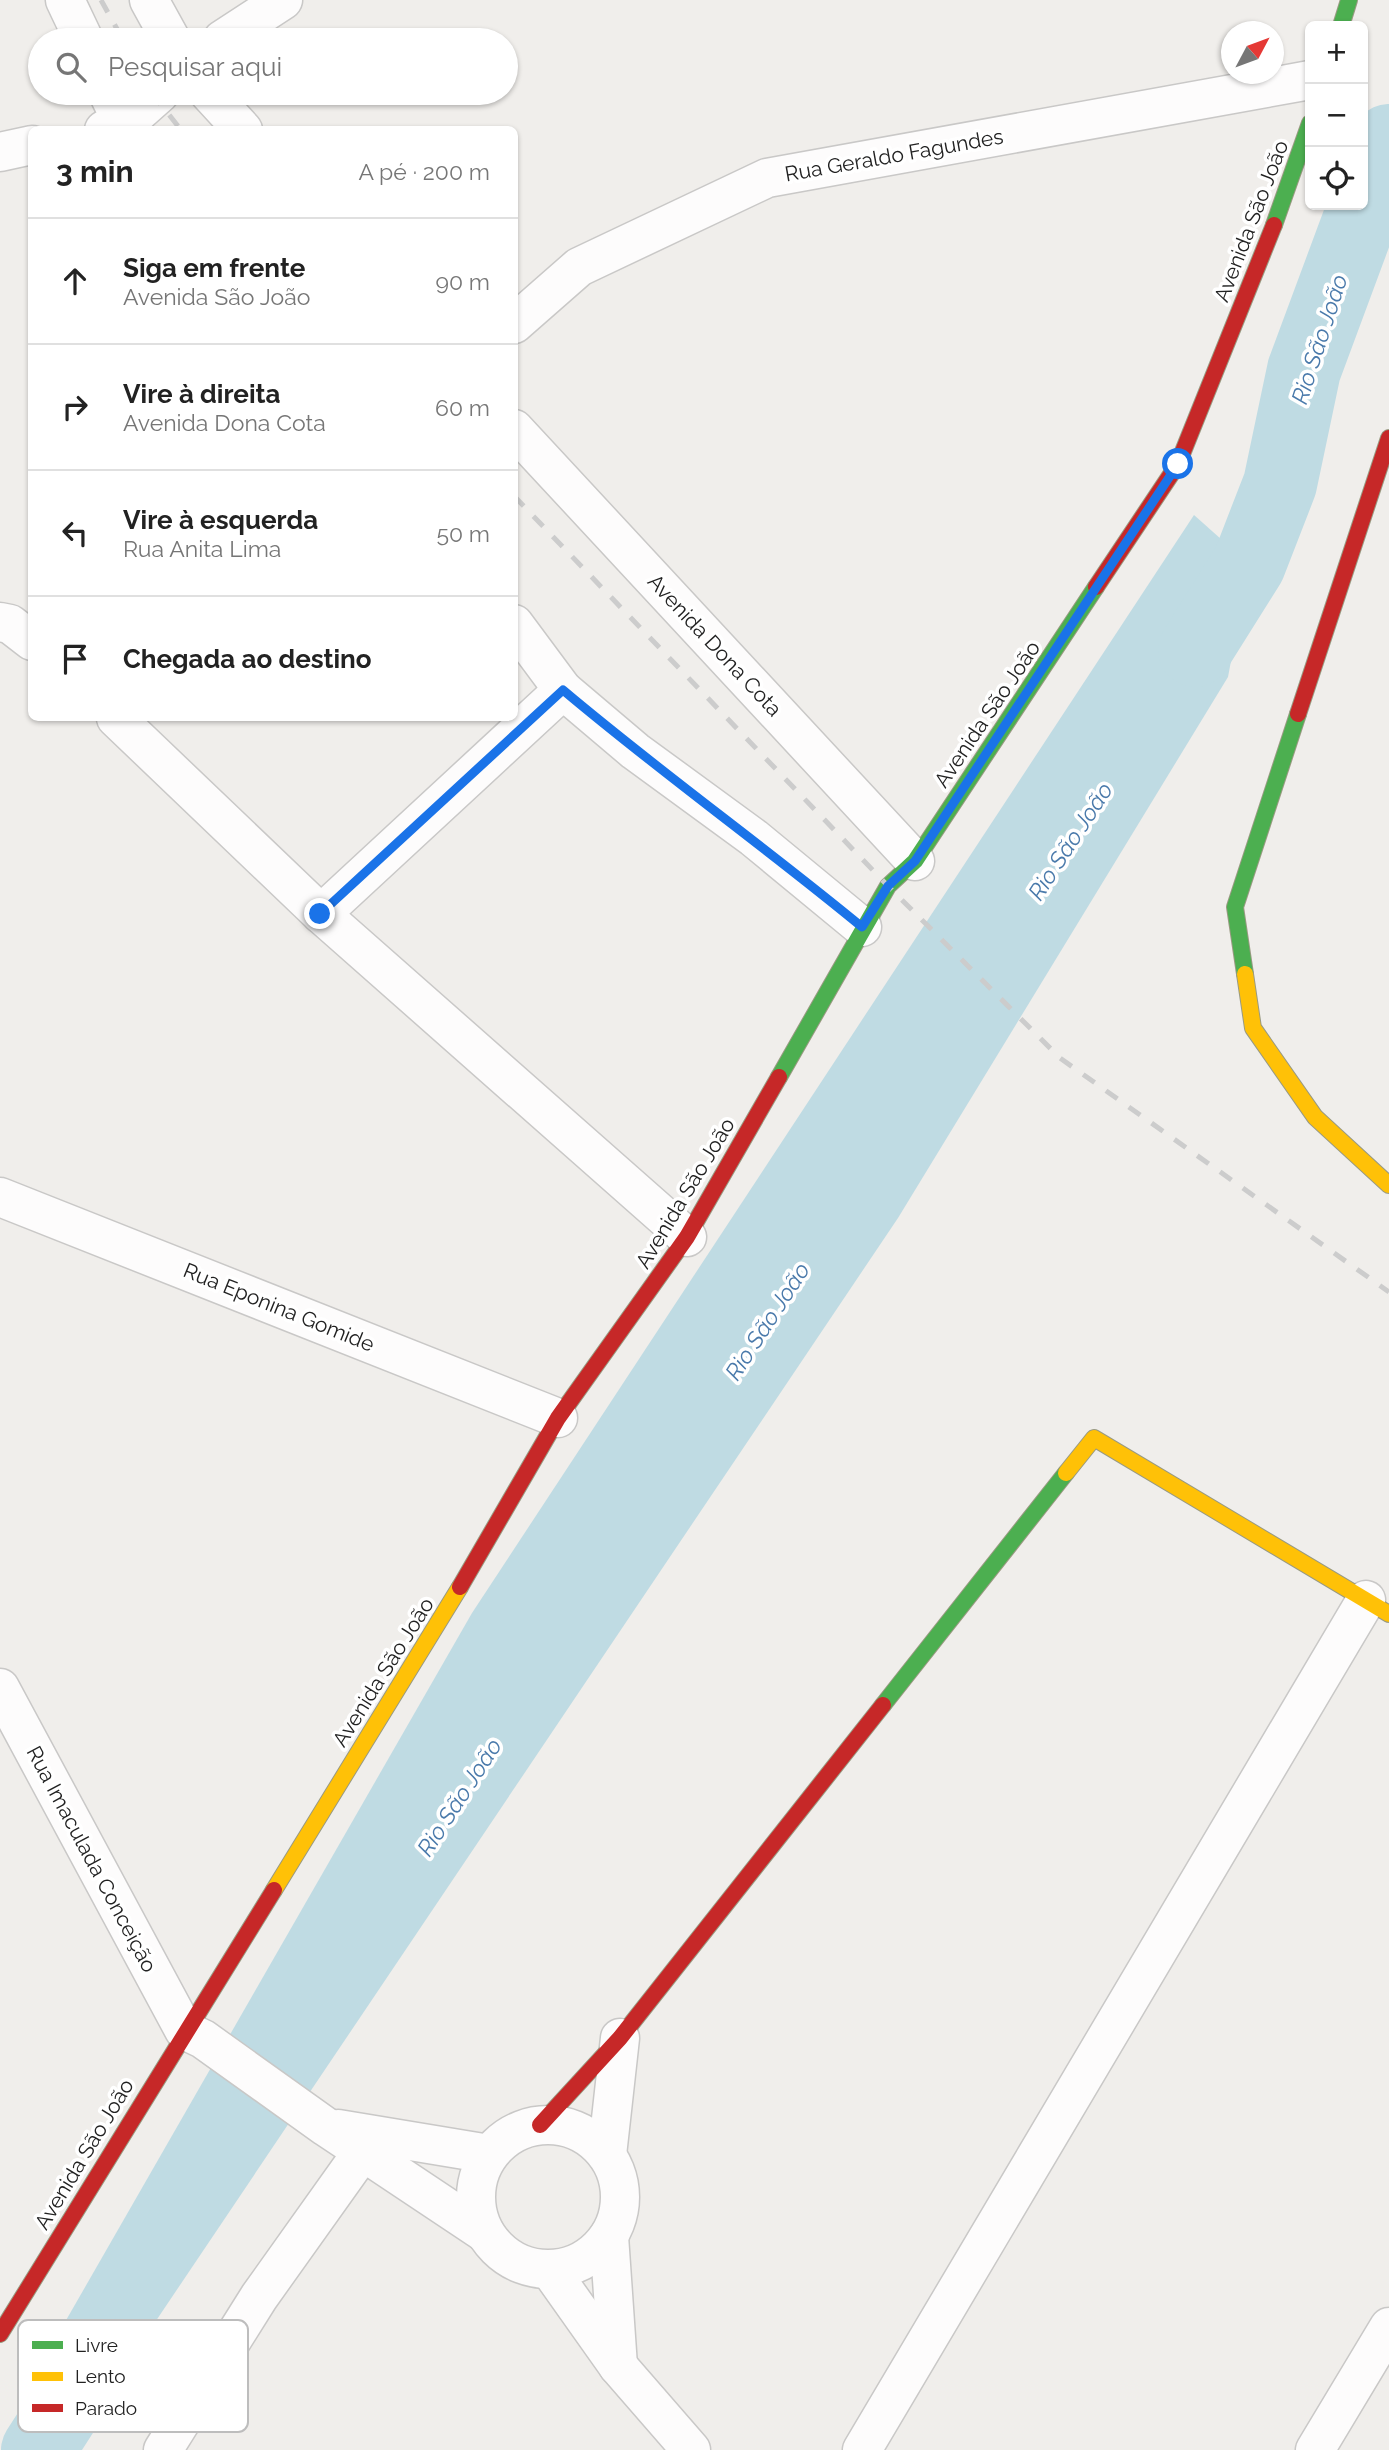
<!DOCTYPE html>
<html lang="pt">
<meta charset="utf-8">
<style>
:root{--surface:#fff;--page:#f6f6f6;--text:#222;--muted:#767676;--line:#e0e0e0}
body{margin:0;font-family:Raleway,sans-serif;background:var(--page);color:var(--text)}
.controls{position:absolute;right:21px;top:21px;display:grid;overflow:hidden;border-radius:10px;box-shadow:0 2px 5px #0004}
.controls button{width:63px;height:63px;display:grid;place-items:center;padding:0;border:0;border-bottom:2px solid var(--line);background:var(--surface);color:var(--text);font:35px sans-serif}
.compass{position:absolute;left:1221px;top:21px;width:63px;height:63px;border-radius:50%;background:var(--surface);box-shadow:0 2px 5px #0004;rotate:49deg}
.stop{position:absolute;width:21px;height:21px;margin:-16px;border:5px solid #1a73e8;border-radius:50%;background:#fff}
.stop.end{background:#1a73e8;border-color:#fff;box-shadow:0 2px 7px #0008}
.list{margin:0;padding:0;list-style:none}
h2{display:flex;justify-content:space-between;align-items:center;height:91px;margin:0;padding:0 28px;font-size:30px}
h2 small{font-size:23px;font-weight:400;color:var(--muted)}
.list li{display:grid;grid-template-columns:46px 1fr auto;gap:21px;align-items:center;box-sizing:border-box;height:126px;padding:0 28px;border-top:2px solid var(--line)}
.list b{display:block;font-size:26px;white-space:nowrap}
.list p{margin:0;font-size:23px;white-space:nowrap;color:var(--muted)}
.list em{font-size:23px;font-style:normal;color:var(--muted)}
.icon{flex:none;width:38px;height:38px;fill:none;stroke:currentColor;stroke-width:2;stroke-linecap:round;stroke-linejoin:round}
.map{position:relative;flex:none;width:1389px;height:2450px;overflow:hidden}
.search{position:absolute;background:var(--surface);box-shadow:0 2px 5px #0004;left:28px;top:28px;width:490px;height:77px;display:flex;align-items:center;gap:18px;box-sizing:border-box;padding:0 24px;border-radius:38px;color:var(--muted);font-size:26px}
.panel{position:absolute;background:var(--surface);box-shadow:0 2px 5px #0004;left:28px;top:126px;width:490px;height:595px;border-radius:10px}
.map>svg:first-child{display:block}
.water{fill:#bfdbe3}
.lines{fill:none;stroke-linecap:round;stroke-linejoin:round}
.river{stroke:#bfdbe3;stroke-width:74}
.street-casing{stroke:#c9c8c7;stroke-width:41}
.fast-casing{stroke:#999a82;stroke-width:18}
.slow-casing{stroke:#999a82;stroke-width:18}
.jam-casing{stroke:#999a82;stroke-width:18}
.street{stroke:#fdfcfc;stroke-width:38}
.fast{stroke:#4caf50;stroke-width:16}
.slow{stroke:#ffc107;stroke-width:16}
.jam{stroke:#c62828;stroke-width:16}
.rail{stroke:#ccc;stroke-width:5;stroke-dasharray:14 14;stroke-linecap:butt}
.route{stroke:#1a73e8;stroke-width:9}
.labels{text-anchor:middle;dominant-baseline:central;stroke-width:7;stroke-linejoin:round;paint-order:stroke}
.street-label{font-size:21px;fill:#222;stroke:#fff}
.water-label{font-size:23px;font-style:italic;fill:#4a7aab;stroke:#fff}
.key{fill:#fff;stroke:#bdbdbd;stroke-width:2}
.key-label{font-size:19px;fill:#222}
</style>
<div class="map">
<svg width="1389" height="2450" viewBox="0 0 1389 2450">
<rect width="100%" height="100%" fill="#f0eeeb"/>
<!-- water -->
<polygon class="water" points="1194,515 1249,564 1228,677 898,1218 100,2404 46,2437 30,2383 472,1613"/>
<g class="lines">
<!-- river -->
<g class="river">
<polyline points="1195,650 1249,564 1280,484 1304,370 1389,141"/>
<polyline points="38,2450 101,2352"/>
</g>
<!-- street casing -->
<g class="street-casing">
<g id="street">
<polyline points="65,0 84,40"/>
<polyline points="149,0 171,40"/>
<polyline points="222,40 283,0"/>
<polyline points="108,93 126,130"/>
<polyline points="209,93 243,130"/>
<polyline points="104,130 124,125 160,93"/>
<polyline points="0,152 32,145"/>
<polyline points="514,324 579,267 767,178 1310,80"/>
<polyline points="514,429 915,861"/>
<polyline points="0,622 10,624 32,641"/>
<polyline points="514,624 563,690 635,751 754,838 862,927"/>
<polyline points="116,718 321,914 687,1237"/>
<polyline points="321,914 563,690"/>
<polyline points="0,1197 558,1418"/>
<polyline points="0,1688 184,2030 203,2039 326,2127 485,2233"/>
<circle cx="548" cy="2197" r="72"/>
<polyline points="338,2129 489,2154"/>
<polyline points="607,2155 620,2038"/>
<polyline points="609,2236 618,2366"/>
<polyline points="550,2270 618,2366 691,2450"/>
<polyline points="163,2450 259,2297 363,2151"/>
<polyline points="862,2450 1366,1600"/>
<polyline points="1315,2450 1389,2327"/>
</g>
</g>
<!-- fast casing -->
<g class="fast-casing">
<g id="fast">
<polyline points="1341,26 1349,0"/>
<polyline points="1274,225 1310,123"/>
<polyline points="1245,974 1235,907 1298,714"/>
<polyline points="779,1077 888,886 915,861 1096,587"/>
<polyline points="883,1705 1066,1473"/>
</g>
</g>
<!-- slow casing -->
<g class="slow-casing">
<g id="slow">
<polyline points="1245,974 1253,1028 1315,1117 1389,1185"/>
<polyline points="1066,1473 1094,1438 1389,1614"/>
<polyline points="274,1890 460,1587"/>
</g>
</g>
<!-- jam casing -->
<g class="jam-casing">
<g id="jam">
<polyline points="1096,587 1178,464 1274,225"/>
<polyline points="1298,714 1389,438"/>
<polyline points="460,1587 558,1418 687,1237 779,1077"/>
<polyline points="540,2125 620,2038 883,1705"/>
<polyline points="0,2334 274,1890"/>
</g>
</g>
<!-- street -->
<use href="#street" class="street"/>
<!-- fast -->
<use href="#fast" class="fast"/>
<!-- slow -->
<use href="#slow" class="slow"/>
<!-- jam -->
<use href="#jam" class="jam"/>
<!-- rail -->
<g class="rail">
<polyline points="101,0 123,40"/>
<polyline points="152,93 181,130"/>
<polyline points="514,496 888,886 1060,1058 1389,1292"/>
</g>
</g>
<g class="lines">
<!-- route -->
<path class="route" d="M320,914L563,690C660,772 764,846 862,927L888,886L915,861L1178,464"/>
</g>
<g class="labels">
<!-- street labels -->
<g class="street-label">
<text transform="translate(894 155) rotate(-10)">Rua Geraldo Fagundes</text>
<text transform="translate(1251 221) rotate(-69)">Avenida São João</text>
<text transform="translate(715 645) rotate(47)">Avenida Dona Cota</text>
<text transform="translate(987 714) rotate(-56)">Avenida São João</text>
<text transform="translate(685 1193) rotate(-59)">Avenida São João</text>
<text transform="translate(279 1307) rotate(22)">Rua Eponina Gomide</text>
<text transform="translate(383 1672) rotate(-58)">Avenida São João</text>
<text transform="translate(92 1859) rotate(62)">Rua Imaculada Conceição</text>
<text transform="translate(84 2154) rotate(-59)">Avenida São João</text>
</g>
<!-- water labels -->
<g class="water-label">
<text transform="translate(1319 339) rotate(-72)">Rio São João</text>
<text transform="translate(1070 841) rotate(-57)">Rio São João</text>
<text transform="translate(767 1321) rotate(-57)">Rio São João</text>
<text transform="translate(459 1797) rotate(-57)">Rio São João</text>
</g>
</g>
<!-- legend -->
<rect x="18" y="2320" width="230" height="112" rx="10" class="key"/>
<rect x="32" y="2341" width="31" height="8" fill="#4caf50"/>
<rect x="32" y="2372" width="31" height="9" fill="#ffc107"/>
<rect x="32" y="2404" width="31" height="8" fill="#c62828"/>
<g class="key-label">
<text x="75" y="2352">Livre</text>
<text x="75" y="2383">Lento</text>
<text x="75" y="2415">Parado</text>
</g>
</svg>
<div class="controls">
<button>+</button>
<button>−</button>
<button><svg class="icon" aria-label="locate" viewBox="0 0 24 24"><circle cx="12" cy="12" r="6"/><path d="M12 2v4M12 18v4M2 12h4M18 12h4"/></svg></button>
</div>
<svg class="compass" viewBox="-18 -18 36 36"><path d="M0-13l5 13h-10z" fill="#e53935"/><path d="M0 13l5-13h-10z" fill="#767676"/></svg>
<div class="stop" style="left:1178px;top:464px"></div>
<div class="stop end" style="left:320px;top:914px"></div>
<div class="search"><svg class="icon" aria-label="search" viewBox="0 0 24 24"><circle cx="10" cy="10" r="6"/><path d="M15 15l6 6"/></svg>Pesquisar aqui</div>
<section class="panel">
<h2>3 min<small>A pé · 200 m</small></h2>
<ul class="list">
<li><svg class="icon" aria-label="ahead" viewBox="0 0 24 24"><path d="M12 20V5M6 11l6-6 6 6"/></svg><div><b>Siga em frente</b><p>Avenida São João</p></div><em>90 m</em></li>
<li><svg class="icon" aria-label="right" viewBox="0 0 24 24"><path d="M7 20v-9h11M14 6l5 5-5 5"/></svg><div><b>Vire à direita</b><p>Avenida Dona Cota</p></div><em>60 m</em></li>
<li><svg class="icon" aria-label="left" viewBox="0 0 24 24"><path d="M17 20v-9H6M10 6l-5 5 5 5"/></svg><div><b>Vire à esquerda</b><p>Rua Anita Lima</p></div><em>50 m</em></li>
<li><svg class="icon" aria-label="arrive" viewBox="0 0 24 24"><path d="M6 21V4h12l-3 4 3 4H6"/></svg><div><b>Chegada ao destino</b></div></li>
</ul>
</section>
</div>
